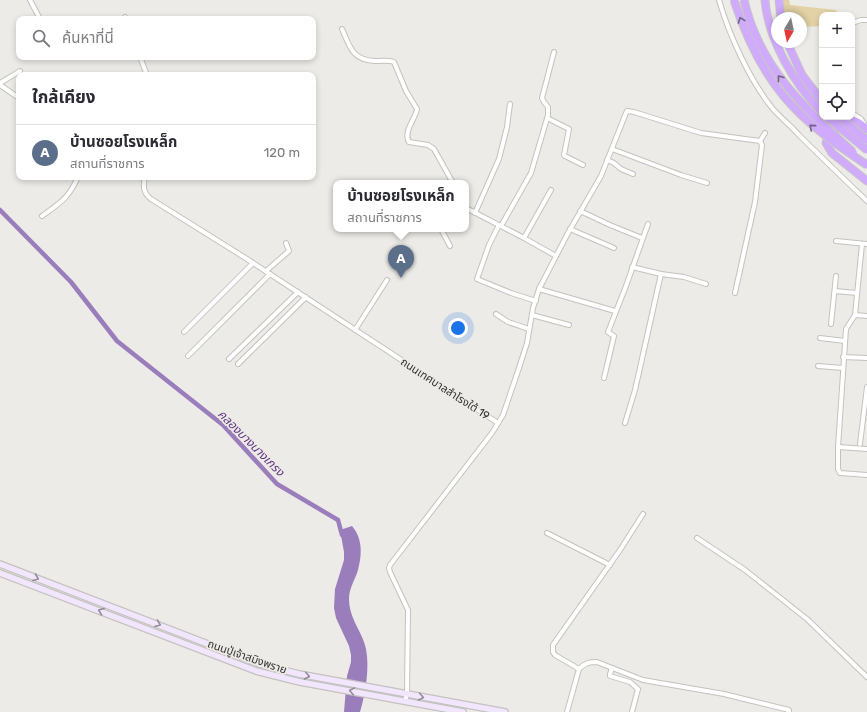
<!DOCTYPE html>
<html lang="th">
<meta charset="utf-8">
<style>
:root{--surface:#fff;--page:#f2f2f3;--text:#2b2b33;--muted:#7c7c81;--line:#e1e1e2;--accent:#7b3db2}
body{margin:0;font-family:Rubik,"Noto Sans Thai",sans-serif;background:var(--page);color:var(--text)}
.controls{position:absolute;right:12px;top:12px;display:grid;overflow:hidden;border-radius:8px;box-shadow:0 2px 6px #0003}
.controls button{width:36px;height:36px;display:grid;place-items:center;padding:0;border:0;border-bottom:1px solid var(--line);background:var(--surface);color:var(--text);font:20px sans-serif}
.compass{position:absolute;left:771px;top:12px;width:36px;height:36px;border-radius:50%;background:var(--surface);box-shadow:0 2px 6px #0003;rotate:189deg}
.you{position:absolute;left:458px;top:328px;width:14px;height:14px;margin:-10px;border:3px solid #fff;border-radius:50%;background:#1a73e8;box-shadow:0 0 0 6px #1a73e833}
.badge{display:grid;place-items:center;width:26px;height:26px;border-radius:50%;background:var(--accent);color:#fff;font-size:13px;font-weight:700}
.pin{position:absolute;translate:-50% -33px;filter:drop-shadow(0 1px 2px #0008)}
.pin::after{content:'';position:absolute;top:21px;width:14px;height:12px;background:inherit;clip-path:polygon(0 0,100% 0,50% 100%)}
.popup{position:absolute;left:333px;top:180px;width:136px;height:52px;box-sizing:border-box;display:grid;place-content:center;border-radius:8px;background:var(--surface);filter:drop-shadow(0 1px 3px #0005);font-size:13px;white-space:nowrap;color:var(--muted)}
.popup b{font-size:15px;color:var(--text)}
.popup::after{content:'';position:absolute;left:50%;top:100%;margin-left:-8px;border:8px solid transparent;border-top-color:var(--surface)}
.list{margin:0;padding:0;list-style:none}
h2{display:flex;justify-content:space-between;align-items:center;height:52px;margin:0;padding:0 16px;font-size:17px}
h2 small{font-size:13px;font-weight:400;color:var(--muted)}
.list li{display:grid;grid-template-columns:26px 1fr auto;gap:12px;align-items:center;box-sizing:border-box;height:56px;padding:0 16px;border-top:1px solid var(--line)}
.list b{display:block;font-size:15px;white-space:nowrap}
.list p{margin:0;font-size:13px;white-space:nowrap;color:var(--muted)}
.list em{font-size:13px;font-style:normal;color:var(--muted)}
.icon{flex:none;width:22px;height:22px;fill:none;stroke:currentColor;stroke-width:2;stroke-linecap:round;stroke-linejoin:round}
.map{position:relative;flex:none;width:867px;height:712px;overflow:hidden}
.search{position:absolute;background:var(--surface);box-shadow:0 2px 6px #0003;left:16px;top:16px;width:300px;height:44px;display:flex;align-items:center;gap:10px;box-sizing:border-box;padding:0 14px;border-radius:8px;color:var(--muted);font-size:15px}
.panel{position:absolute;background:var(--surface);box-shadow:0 2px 6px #0003;left:16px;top:72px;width:300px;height:108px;border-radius:8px}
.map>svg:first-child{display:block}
.green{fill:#e3d2a6}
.water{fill:#9a7ebb}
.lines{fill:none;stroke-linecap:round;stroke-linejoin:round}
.canal{stroke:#9a7ebb;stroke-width:4.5}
.street-casing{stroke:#c4c2be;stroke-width:6}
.secondary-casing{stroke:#c4c2be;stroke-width:8}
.highway-casing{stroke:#c6c6c5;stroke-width:9}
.street{stroke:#fff;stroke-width:4}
.secondary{stroke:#f1e6fe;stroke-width:5.5}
.highway{stroke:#d0aafd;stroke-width:7}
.highway-bridge-casing{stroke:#c6c6c5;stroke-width:9;stroke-linecap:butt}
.highway-bridge{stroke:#d0aafd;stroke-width:7}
.oneway{stroke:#726282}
.oneway2{stroke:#928c97}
.labels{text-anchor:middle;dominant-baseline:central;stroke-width:3.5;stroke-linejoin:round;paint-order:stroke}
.street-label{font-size:11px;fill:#333230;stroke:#edebe7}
.water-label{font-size:12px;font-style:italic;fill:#5e3783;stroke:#edebe7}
</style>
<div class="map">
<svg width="867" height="712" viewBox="0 0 867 712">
<rect width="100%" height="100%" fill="#edebe7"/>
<!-- green -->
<polygon class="green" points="776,0 789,0 790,5 836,10 839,15 822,15 822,26 801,27 801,18 781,18"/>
<!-- water -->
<path class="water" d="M352,526C363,539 362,555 358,570C355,580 349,588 349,599C349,616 359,628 364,642C371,661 366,693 360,712H344L347,676L351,662V655L349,646L336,618L334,608L335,589L344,560V552L340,530Z"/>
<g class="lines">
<!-- canal -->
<polyline class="canal" points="0,210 71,282 117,341 223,425 277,484 338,520 342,535"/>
<!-- street casing -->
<g class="street-casing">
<g id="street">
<polyline points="30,0 40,19"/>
<path d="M719,0C729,35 750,81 773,109C781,118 791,126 799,135C821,157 844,179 867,201"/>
<polyline points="125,17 126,19"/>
<polyline points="852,23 861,20 867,20"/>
<path d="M342,29C350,47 352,60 375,61C381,61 388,60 394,62L406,91L417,109C415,120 403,131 409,142L428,145L434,149L453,183"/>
<polyline points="140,57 147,75"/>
<polyline points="0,83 20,71"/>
<polyline points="0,85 19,98"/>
<polyline points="852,113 861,119 865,125"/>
<polyline points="547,118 569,129 564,155 565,156 583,165"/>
<polyline points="760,141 765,133"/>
<polyline points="612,149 681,175 707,183"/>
<polyline points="607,160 614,163 621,169 633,174"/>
<path d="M145,177C143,186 143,193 151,199L247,259L498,423"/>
<polyline points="446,183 452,181"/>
<polyline points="466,208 524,238 556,256"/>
<polyline points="580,211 610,225 642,238"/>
<polyline points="475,213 499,159 507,127 510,104"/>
<path d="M42,216C61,202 68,199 78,177"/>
<polyline points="499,225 489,245 477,279 511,293 536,301"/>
<polyline points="501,226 531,173 548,115 548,107 544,102 542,98 554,52"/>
<polyline points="441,229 450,246"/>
<polyline points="570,229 614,248"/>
<polyline points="524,238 551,190"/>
<polyline points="836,241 867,244"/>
<polyline points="862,244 855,315 846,329 838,447 838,469 840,473 867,475"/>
<polyline points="266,271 289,251 286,243"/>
<polyline points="661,274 684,277 706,284"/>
<polyline points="539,289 615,311"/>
<polyline points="835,291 857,293"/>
<polyline points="496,314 508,322 529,329"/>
<polyline points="532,315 569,325"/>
<polyline points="855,315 867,316"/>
<polyline points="831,324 836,276"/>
<polyline points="355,330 387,280"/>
<polyline points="184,332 253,263"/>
<polyline points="820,338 845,341"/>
<polyline points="188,356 270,274"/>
<polyline points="843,357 867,358"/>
<polyline points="229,359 298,292"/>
<polyline points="238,364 306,297"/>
<polyline points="818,366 843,368"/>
<polyline points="604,378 614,336 608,332 626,286 648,224"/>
<polyline points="625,423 635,390 661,274 632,267"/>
<polyline points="860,444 867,387"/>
<polyline points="838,447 867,449"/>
<polyline points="547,533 610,565"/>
<polyline points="697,538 745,570 807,619 867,677"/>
<polyline points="612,668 610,674 610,676 630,682 638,689 632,712"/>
<polyline points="579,669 555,655 553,652 553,645 620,550 643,514"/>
<polyline points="405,701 407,694 408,610 390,572 389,568 390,565 492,433 503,415 519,368 527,343 533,308 539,289 568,233 601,176 626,113 627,111 634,112 701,133 760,141 762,145 755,202 735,293"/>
<path d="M567,712L579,669C585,663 589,662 597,662L643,680L724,694L789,710V712"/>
</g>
</g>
<!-- secondary casing -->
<g class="secondary-casing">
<g id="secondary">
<polyline points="0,564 260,664 299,674 505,712"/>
<polyline points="0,573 256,671 300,682 463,712"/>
</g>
</g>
<!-- highway casing -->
<g class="highway-casing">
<g id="highway">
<path d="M765,0C768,39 794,84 822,112"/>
<polyline points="779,0 781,18"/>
<polyline points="787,42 802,75 822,101"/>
<path d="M867,129C860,123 855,119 845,120L827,140L826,143L832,153L867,181"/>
</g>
</g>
<!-- street -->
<use href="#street" class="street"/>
<!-- secondary -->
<use href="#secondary" class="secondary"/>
<!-- highway -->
<use href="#highway" class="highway"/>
<!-- highway-bridge casing -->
<g class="highway-bridge-casing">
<g id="highway-bridge">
<path d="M734,0C761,83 795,118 867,165"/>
<path d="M744,0C759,67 805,109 853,152"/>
<polyline points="827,117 867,150"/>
<polyline points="839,117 867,140"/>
</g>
</g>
<!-- highway-bridge -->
<use href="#highway-bridge" class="highway-bridge"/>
</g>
<!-- one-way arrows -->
<defs><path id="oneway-chevron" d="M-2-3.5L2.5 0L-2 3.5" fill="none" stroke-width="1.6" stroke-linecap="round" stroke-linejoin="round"/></defs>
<g class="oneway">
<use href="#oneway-chevron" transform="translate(741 20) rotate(-110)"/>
<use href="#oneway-chevron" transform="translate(780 78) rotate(-127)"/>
<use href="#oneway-chevron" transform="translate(812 127) rotate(-140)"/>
</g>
<g class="oneway2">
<use href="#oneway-chevron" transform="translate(36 578) rotate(21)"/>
<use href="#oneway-chevron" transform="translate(101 611) rotate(-159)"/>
<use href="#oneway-chevron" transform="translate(158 624) rotate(21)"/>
<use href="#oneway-chevron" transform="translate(307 676) rotate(11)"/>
<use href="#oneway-chevron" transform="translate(352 691) rotate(-170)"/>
<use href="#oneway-chevron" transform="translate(421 697) rotate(10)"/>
</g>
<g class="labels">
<!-- street labels -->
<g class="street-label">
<text transform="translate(445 389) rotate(33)">ถนนเทศบาลสำโรงใต้ 19</text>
<text transform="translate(247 657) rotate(19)">ถนนปู่เจ้าสมิงพราย</text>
</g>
<!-- water labels -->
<g class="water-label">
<text transform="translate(251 443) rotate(45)">คลองบางนางเกรง</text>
</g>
</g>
</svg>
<div class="controls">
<button>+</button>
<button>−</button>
<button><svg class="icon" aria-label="locate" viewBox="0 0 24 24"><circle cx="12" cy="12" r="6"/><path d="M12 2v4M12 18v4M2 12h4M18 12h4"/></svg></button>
</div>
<svg class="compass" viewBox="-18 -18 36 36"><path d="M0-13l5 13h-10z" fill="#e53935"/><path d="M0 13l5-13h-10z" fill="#7c7c81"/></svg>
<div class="you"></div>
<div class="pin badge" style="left:401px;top:278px;background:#5c6f8a">A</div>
<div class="popup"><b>บ้านซอยโรงเหล็ก</b>สถานที่ราชการ</div>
<div class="search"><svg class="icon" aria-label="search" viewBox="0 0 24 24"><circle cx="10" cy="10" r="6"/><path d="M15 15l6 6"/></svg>ค้นหาที่นี่</div>
<section class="panel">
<h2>ใกล้เคียง<small></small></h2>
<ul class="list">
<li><span class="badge" style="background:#5c6f8a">A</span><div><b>บ้านซอยโรงเหล็ก</b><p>สถานที่ราชการ</p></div><em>120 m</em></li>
</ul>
</section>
</div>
